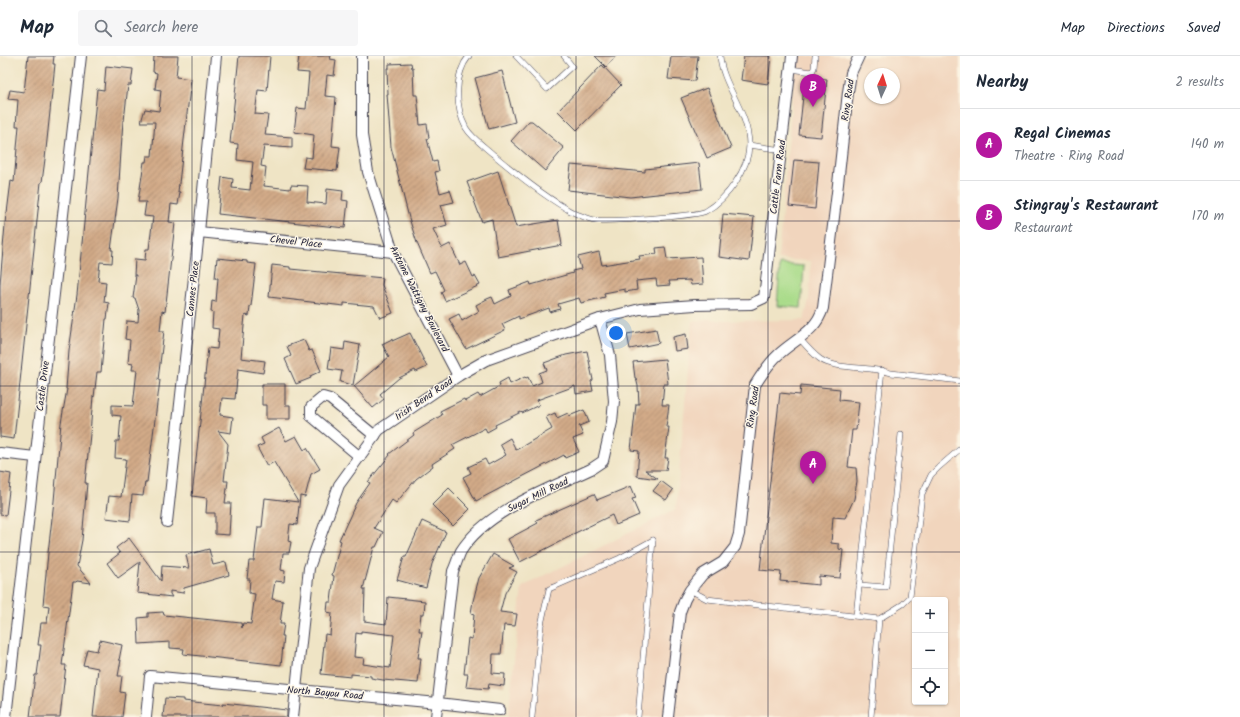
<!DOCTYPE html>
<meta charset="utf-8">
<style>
:root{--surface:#fff;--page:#f6f6f7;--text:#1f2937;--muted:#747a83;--line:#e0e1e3;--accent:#b5179e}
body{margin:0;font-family:Kalam,sans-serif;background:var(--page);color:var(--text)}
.controls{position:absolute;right:12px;bottom:12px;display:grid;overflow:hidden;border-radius:4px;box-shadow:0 1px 3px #0004}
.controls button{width:36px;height:36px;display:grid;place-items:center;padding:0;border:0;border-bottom:1px solid var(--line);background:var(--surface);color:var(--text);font:20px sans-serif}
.compass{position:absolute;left:864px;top:12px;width:36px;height:36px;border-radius:50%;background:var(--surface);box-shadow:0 1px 3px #0004;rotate:4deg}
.you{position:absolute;left:616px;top:277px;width:14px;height:14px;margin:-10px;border:3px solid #fff;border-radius:50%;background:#1a73e8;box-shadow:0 0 0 6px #1a73e833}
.badge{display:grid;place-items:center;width:26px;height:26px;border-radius:50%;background:var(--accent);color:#fff;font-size:13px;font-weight:700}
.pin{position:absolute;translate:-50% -33px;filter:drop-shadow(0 1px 2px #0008)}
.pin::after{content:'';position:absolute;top:21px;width:14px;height:12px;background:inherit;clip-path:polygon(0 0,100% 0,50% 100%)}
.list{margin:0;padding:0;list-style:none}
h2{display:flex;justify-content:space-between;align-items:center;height:52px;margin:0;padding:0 16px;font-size:17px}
h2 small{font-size:13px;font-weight:400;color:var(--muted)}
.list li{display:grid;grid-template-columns:26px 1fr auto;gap:12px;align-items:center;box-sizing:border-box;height:72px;padding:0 16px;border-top:1px solid var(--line)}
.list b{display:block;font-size:15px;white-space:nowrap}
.list p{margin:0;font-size:13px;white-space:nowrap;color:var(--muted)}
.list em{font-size:13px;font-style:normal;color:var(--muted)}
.icon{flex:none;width:22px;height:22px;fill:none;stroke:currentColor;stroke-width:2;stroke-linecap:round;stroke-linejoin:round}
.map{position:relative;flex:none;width:960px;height:661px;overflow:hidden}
header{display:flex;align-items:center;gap:24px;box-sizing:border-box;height:56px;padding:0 20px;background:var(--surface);border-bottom:1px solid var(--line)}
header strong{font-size:19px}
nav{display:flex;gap:22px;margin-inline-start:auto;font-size:14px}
.search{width:280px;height:36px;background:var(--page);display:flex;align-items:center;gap:10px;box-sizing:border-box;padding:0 14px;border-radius:4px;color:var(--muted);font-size:15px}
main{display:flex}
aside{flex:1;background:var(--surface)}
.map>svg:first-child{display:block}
.built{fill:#f1d5bd;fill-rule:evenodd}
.pitch{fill:#aadc8b;stroke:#667f63}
.building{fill:url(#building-hatch);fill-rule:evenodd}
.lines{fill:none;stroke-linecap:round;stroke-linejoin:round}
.service-casing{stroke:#413f50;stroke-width:6}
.minor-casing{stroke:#413f50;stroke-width:12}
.service{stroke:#fff;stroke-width:5}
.minor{stroke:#fff;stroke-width:10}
.grid{fill:none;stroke:#22223b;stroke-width:1;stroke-opacity:0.55}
.labels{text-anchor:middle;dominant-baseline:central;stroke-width:3;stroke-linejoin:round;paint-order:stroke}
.street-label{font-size:10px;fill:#22223b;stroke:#fcf5e5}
</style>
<header>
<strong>Map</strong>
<div class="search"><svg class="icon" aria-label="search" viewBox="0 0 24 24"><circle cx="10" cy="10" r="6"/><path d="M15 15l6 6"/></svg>Search here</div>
<nav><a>Map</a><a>Directions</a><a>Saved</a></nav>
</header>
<main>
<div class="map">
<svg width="960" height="661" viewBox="0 0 960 661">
<defs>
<pattern id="building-hatch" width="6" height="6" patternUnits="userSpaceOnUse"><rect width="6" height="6" fill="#d2aa88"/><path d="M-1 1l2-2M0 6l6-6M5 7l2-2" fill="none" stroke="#aa8a70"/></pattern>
</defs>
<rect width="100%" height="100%" fill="#fcf5e5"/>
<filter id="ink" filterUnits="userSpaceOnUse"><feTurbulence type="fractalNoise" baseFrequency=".025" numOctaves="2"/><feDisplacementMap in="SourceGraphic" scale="8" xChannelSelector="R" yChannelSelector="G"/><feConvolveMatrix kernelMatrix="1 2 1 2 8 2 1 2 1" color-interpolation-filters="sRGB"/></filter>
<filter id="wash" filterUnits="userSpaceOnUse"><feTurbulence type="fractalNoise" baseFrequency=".012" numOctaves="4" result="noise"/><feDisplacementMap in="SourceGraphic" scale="16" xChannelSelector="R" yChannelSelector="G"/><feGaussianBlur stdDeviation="0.9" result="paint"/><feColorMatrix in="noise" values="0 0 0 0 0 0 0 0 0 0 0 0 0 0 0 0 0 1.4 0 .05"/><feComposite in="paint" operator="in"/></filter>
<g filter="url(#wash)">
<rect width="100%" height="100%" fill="#efe4c5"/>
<!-- built -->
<path class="built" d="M796,0H960V661H508L522,531L676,453L692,265L708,263L725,265L804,264L809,244L811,205L778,203ZM870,18H894V42H870ZM915,544H945V646H915Z"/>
<!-- pitch -->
<polygon class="pitch" points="780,208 804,210 801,252 777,250"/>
<g id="blocks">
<!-- building -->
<g class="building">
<polygon points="28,0 54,0 53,8 55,8 45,103 42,126 41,126 14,383 0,381 0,228 6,157 7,157 11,125 14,126 19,70 16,70 18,44 8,43 10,34 24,36"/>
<polygon points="154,0 178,0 176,21 191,23 178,136 180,136 178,149 171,148 169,166 175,167 165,256 162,255 160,275 164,275 158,324 160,324 147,426 145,426 143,440 132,439 130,465 106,462 109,440 121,441 126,403 115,402 116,385 119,385 121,360 112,359 112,349 133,350 137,314 132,314 133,308 128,307 130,284 125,283 127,265 138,266 139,254 135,242 133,242 136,219 134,219 135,203 145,204 146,193 149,193 153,161 144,160 146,146 138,146 144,106 146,106 147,100 152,100 155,66 141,66 145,53 159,55 161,34 155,33 157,17 153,16"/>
<polygon points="239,0 270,0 267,35 258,34 255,58 268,59 265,79 292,81 292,92 264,90 261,110 266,111 264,130 290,133 291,129 308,130 307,146 326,148 327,133 343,135 342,144 348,145 345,172 218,158 222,121 233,123 232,132 250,134 253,106 237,104 238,88 230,87"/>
<polygon points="299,0 331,0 330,3 336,4 334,20 327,19 325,40 336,41 332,90 340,91 337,115 303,112 305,101 312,102 314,79 294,76 297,52 306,53 309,17 297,16"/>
<polygon points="595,0 616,0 606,11"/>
<polygon points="671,0 698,0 695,25 668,23"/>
<polygon points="744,0 771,0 768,28 741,24"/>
<polygon points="411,7 412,12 413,12 414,39 417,39 420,69 427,68 429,82 427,83 433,106 437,105 439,115 435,116 440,137 450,134 454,146 441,149 447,169 433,173 442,192 450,188 460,209 466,206 473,221 475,220 480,229 445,245 441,236 444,234 435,215 430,217 417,187 409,162 391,91 387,38 388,38 387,12 389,12 389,8"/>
<polygon points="602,9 621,29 577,74 558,55"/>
<polygon points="106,10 133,13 131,29 128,29 124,65 123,64 118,142 111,194 113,194 112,207 100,206 98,225 106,226 104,246 109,247 107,263 106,263 101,316 97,316 94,341 93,340 90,378 85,427 87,427 82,484 77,510 91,527 77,525 76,526 73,526 62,609 66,609 60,661 30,661 35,619 37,619 41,589 38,589 41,567 47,567 49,550 43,549 48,497 54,445 61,367 67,333 66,333 69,295 77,239 97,33 104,34"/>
<polygon points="502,15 515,66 489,73 475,22"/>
<polygon points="805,21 827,23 821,81 799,79"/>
<polygon points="707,32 731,92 707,102 681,42"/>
<polygon points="529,65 532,65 564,92 545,115 511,85"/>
<polygon points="794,104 819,106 815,153 789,150"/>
<polygon points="699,107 702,133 630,141 568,134 571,109 645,116 645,113"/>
<polygon points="498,115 516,171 558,164 562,189 498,201 492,163 482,166 467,126"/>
<polygon points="723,158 754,161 749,205 719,201"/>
<polygon points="665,191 667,203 701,201 703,228 691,229 690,224 669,225 670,229 657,230 656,223 636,225 637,234 625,236 625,233 604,237 605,241 581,247 579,242 558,248 560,253 550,256 549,252 519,263 519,260 502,268 505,274 466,293 449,263 459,258 462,265 479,255 476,249 487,243 492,241 495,248 511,240 509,234 530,226 531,229 573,217 572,215 581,213 578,201 599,196 602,209 640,203 639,200 657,198 656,192"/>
<polygon points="217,202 247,205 247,207 256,208 251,250 250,250 249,260 245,259 241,302 265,305 263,317 238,313 235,343 222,342 220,359 233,361 231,377 218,375 228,388 224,425 228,425 225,447 231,447 229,479 215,478 215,457 206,457 207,442 192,440 208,292 217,293 219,273 212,272 213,256 211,256 212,245 216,246 218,222 215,222"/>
<polygon points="272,209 290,211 290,213 383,222 382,229 393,257 380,262 374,250 344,247 344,250 269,241"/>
<polygon points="656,273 659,287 630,293 627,278"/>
<polygon points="410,277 427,311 416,316 415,314 399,322 380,338 384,343 373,352 354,330 389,301 382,288 392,283 392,285"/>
<polygon points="686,278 688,293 675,295 673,281"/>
<polygon points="304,284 309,295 312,294 321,315 310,320 311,322 296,328 285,303 291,300 287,290"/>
<polygon points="345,286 360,289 353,329 340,326 342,315 328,313 331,292 344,294"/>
<path d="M587,295L593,324L591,325L593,335L576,338L575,330L537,344L539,349L522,357L521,356L495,369L496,371L487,376L485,372L452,389L455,393L432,408L433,410L416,423L396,447L392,444L374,472L383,476L376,491H374L363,533H365L364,565L386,568L388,541L425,545L424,558H421L419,575H422L418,602H421L418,627L383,624L371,622V620L351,618V621L321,618L325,578L330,579L332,557L327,556L328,546H331L334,520L332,519L341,485L339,484L356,447L370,427L368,426L390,399L389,398L414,379L413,377L442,359L440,355L464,343L465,345L478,338L480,341L500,330L499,327L508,322L510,328L525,321L526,322L528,321L532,330L542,326L539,317L547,314L544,307L566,299ZM361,575L394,579L390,612L363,608L364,602L354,601L356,577L361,578Z"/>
<polygon points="665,303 668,328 664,328 662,349 669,349 666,371 669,371 665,402 668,402 666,414 645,414 658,423 637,420 639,395 631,394 636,348 639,348 638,330 636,322 635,322 633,306"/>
<polygon points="262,328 285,328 285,349 290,349 290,363 266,363 266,349 262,349"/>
<polygon points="801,329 840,333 839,344 859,346 856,374 852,374 848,411 856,412 857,425 854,443 845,462 833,461 831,487 839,488 839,493 843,494 840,522 819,520 819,529 780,525 781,516 760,514 780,337 800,339"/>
<polygon points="584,354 589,366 579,370 583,379 573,383 579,396 565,402 564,399 476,445 463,421 471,417 468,411 485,403 488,409 506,399 500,388 510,382 516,394 552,373 546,361 555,357 557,362 568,357 569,360"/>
<polygon points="279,372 286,385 296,380 304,394 307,392 320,413 311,418 305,441 300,440 297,469 290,468 288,485 291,486 289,497 283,497 281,514 285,515 284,526 275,525 272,543 283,545 280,568 284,568 282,580 284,580 281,609 183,598 184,593 170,592 170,586 139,588 138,562 148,561 148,557 163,556 164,559 241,567 242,572 243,567 251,568 255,538 249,537 250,523 247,523 249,505 254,505 258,471 262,471 265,442 298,446 274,406 267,410 257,391 264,388 261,382"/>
<polygon points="0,416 11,418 6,459 0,458"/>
<polygon points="661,425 673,434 666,444 653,435"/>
<polygon points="631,430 636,442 632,443 639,459 616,469 612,459 571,479 571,480 520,506 508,483 538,467 536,464 594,438 597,444"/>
<polygon points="449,432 470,453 453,470 432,449"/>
<polygon points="422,465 446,476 432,508 426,532 397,524 404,501 406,501"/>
<polygon points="129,482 161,525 162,510 189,512 186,499 209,493 213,509 226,506 229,519 184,532 183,537 170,535 170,538 172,541 137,537 140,506 118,522 107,507 120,497 116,492"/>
<polygon points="493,498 514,510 509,512 517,516 505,537 500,556 517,558 515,570 504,569 501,598 493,598 492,617 505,618 504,630 489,628 488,633 466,631 468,618 464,618 468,582 472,583 474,558 471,557 473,545 479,522"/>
<polygon points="100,584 122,589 119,604 121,604 118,620 122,620 120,636 125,637 122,661 93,661 98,612 83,609 87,593 97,595"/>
<polygon points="165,642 183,643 183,645 223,649 223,647 287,654 287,661 163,661"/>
</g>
</g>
</g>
<g filter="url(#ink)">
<use href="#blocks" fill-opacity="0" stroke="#413f50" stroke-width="1"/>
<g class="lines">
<!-- service casing -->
<g class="service-casing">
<g id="service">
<path d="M469,0C454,18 455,51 466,72C472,82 485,91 494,99C517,118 541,138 567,153C573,157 588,163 595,164C607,166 699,160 706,155C727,143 749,113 749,89C749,56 722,29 720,0"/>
<polyline points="516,0 547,33 572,10 564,0"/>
<polyline points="791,13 812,16 814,12 815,0"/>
<polyline points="749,89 782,94"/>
<path d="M800,283C806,290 813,298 820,303C835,314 871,310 891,317L960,325"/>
<polyline points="859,529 886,531 901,378"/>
<polyline points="690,534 707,543 879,563"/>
<polyline points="856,560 882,314"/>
<polyline points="532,661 541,569 549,533 620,502 653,484"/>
<polyline points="638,661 653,484"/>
<polyline points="871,661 879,563 903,548 910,541 922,438 931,419 939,411 960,393"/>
</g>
</g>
<!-- minor casing -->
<g class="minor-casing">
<g id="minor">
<polyline points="362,0 362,79 368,116 393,196 458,320"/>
<polyline points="199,176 393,196"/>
<polyline points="0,397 35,401"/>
<polyline points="360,401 311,360 311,351 323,341 330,343 375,380"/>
<polyline points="167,466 199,176 216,0"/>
<polyline points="6,661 81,0"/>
<polyline points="146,661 150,620 438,647 500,654"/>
<polyline points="293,661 309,512 339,429 379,374 458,320 486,304 600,263 640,253 695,249 751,248 764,242 792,0"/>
<path d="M436,661L453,515C456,509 458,501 461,495C487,454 549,433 591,413L603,405L612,366L614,345L610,299L600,263"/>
<path d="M668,661L680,556L685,543L690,534L703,518L723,506L735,491L739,478L755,329C762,318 769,307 778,299C795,283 816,276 823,252L838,128L848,36L851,17L859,0"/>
</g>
</g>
<!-- service -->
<use href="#service" class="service"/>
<!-- minor -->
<use href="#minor" class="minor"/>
</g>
</g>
<!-- grid -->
<path class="grid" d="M192,0V661M384,0V661M576,0V661M768,0V661M0,165H960M0,330H960M0,496H960"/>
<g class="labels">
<!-- street labels -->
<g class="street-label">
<text transform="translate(848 44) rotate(-82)">Ring Road</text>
<text transform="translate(778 121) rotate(-83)">Cattle Farm Road</text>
<text transform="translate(296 186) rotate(6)">Chevel Place</text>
<text transform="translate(193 233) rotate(-84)">Cannes Place</text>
<text transform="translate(419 243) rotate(63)">Antoine Wattigny Boulevard</text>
<text transform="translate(43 330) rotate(-83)">Castle Drive</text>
<text transform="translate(424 343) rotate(-34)">Irish Bend Road</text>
<text transform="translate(753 351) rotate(-82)">Ring Road</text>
<text transform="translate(538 439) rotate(-26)">Sugar Mill Road</text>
<text transform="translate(325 637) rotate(5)">North Bayou Road</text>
</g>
</g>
</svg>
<div class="controls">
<button>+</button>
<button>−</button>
<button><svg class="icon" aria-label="locate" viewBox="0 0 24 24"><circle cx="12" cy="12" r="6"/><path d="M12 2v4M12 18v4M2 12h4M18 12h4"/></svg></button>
</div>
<svg class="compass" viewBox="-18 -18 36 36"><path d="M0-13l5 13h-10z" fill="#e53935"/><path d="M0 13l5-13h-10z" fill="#747a83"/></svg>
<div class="you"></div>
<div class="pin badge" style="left:813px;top:428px">A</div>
<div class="pin badge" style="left:813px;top:51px">B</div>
</div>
<aside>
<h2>Nearby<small>2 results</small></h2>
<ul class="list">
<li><span class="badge">A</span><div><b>Regal Cinemas</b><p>Theatre · Ring Road</p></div><em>140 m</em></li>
<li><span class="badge">B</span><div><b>Stingray's Restaurant</b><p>Restaurant</p></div><em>170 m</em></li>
</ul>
</aside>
</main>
